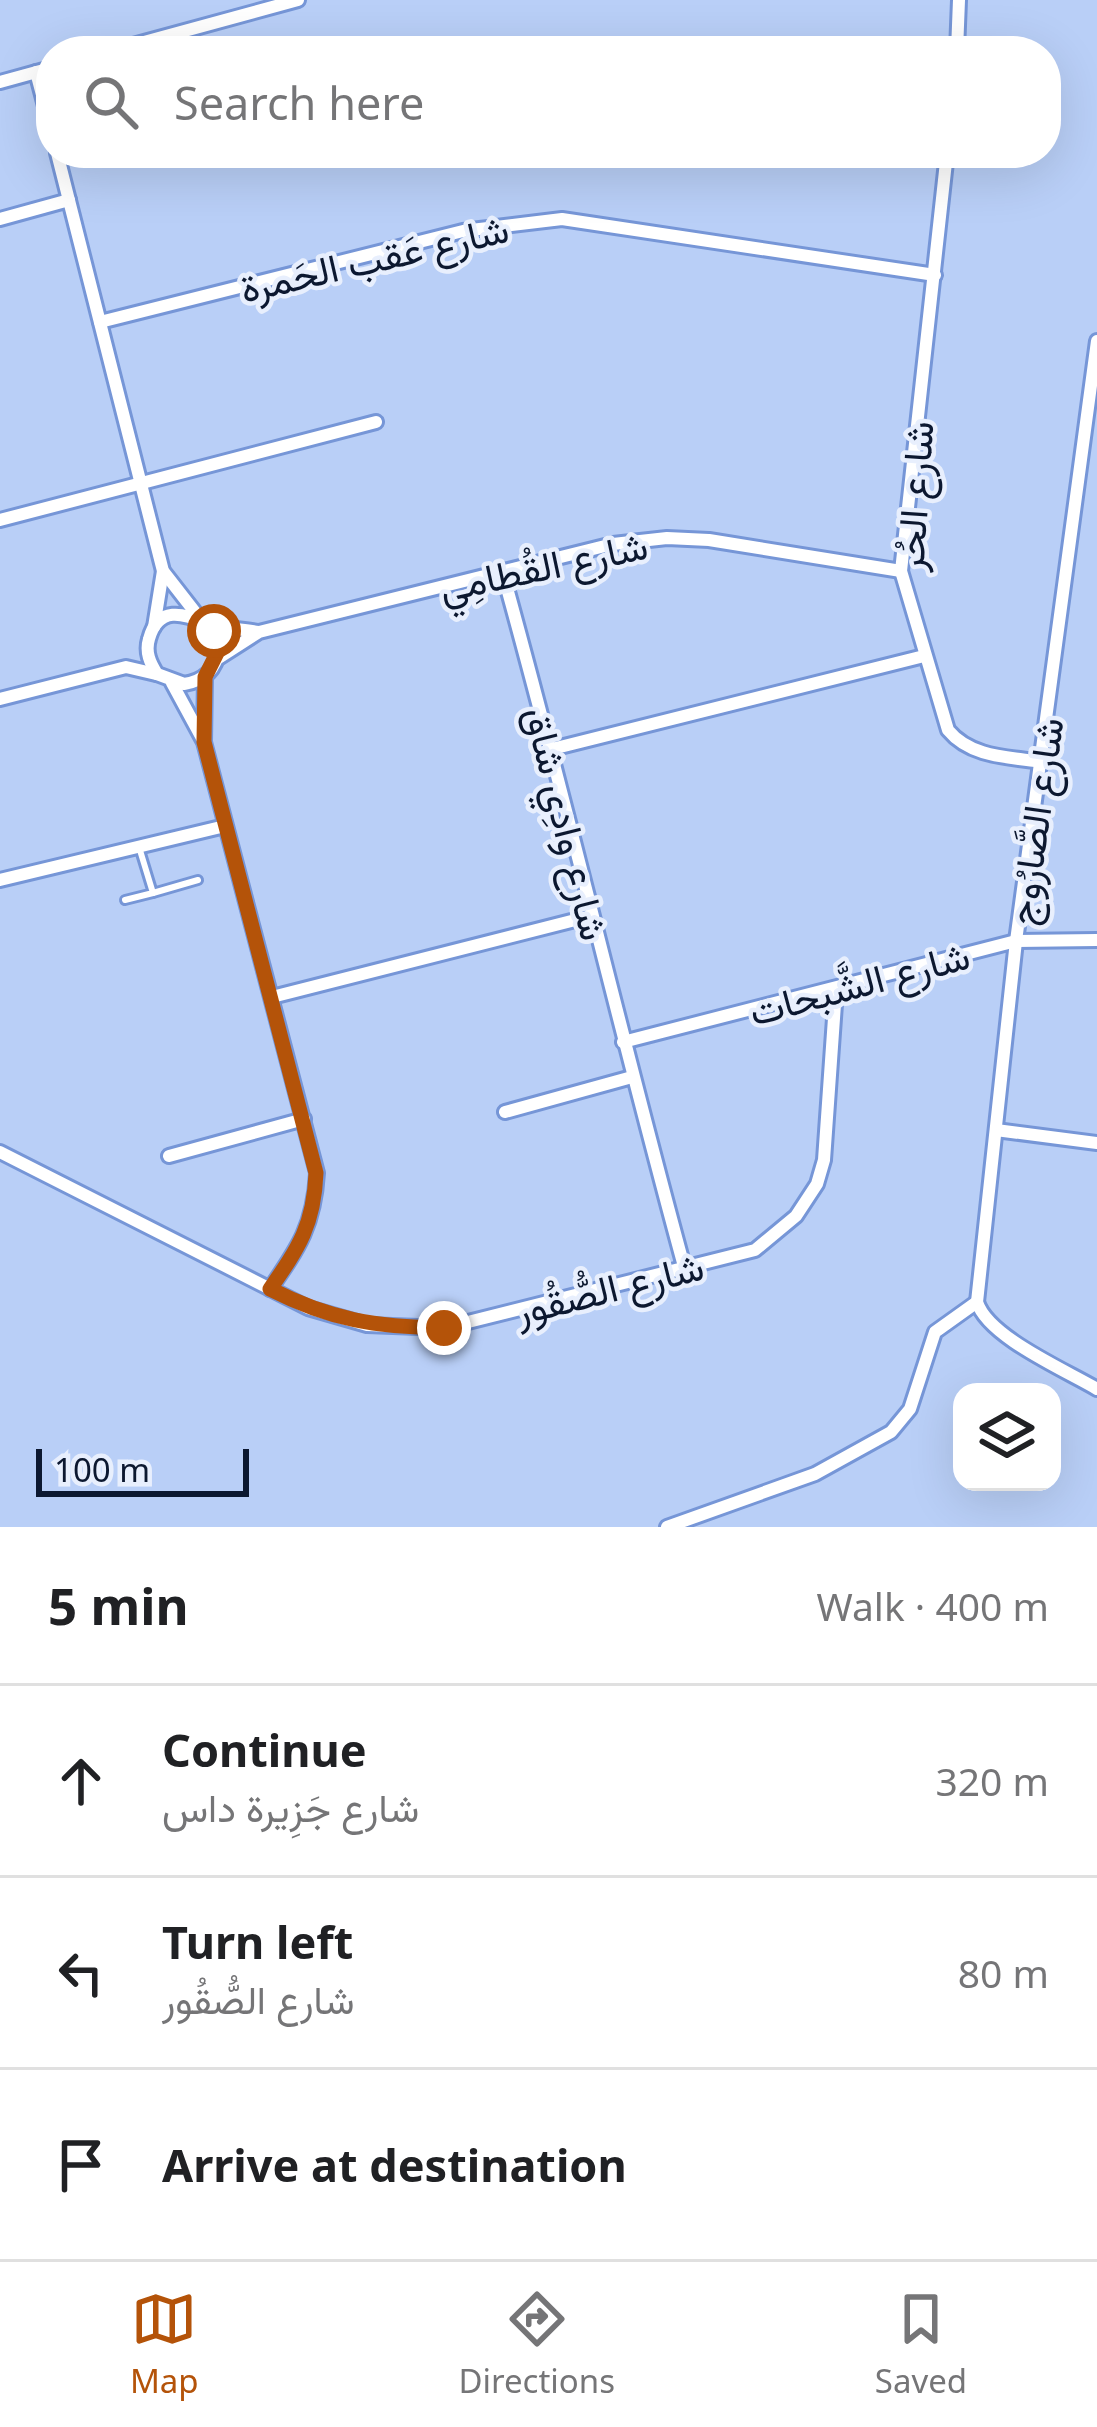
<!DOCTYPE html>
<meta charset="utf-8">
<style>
:root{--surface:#fff;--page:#f2f2f2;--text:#202124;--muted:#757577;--line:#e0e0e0;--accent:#b45309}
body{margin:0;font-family:"Noto Sans",Vazirmatn,sans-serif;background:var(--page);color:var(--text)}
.controls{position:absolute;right:36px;bottom:36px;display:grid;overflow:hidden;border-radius:24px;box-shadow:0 12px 48px #0002}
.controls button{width:108px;height:108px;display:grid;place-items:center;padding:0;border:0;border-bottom:3px solid var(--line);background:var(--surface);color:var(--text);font:60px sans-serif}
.scale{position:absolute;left:36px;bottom:30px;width:213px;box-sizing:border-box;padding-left:12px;border:6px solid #0c1830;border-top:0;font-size:33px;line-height:42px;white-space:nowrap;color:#0c1830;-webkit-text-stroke:9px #e8effd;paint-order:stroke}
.stop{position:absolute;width:36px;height:36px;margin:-27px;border:9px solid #b45309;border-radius:50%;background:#fff}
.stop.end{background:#b45309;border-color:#fff;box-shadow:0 3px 12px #0008}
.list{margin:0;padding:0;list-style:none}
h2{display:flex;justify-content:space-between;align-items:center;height:156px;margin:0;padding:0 48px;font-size:51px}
h2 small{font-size:39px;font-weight:400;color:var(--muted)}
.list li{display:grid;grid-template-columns:78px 1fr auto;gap:36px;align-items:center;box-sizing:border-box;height:192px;padding:0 48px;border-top:3px solid var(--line)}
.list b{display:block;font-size:45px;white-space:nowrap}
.list p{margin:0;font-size:39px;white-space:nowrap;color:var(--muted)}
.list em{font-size:39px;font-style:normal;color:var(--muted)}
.icon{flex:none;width:66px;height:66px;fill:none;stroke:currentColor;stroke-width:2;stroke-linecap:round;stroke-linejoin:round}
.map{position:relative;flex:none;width:1097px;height:1527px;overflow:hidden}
.search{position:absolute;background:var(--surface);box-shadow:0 12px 48px #0002;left:36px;right:36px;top:36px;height:132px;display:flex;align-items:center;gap:30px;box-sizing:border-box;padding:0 42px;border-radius:48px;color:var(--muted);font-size:45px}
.sheet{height:732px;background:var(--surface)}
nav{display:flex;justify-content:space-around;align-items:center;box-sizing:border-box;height:168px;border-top:3px solid var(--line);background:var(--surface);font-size:33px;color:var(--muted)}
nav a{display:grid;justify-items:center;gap:6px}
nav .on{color:var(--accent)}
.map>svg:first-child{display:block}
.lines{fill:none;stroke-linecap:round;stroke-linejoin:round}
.service-casing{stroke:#7696d7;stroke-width:12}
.minor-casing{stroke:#7696d7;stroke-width:18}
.service{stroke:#fff;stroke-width:6}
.minor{stroke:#fff;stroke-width:12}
.route{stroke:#b45309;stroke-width:15}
.labels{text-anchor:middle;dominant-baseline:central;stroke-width:9;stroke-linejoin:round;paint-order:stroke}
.street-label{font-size:39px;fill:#0c1830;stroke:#e8effd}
</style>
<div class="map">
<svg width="1097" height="1527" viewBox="0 0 1097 1527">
<rect width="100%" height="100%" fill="#b9cff7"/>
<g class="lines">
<!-- service casing -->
<g class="service-casing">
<g id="service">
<polyline points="153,893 198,880"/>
<polyline points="125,900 153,893 139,847"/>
</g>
</g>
<!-- minor casing -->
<g class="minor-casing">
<g id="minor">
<polyline points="111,51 298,0"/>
<polyline points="957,51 959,0"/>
<polyline points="36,72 51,129"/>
<polyline points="0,82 51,68"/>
<polyline points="57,153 163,571 198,616"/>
<path d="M947,153L901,571L948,730C971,758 1010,757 1043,762"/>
<polyline points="0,219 69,200"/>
<polyline points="100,322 463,231 562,219 935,275"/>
<path d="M1097,341L1016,941L977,1302C988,1337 1065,1370 1097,1389"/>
<polyline points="0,520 376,422"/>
<path d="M502,570C567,802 621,1037 685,1270"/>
<path d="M208,623L219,649C216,670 204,681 184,684L157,674C150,663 145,652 149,639C159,602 188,616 211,624C225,629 243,629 258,632"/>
<polyline points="154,627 163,571"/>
<polyline points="217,659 259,632 613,544 667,538 709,540 901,571"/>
<path d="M172,683L204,742L317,1173C314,1225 299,1247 270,1289"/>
<polyline points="0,699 126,667 156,674"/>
<polyline points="204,741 205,677"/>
<polyline points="552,749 924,656"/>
<polyline points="0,880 225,826"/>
<polyline points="272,997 591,916"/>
<polyline points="623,1042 1016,941 1097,940"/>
<polyline points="505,1112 632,1077"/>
<polyline points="996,1130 1097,1143"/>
<polyline points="0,1152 308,1308 367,1325 444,1328 755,1250 796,1216 817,1184 824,1160 836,990"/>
<polyline points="169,1156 304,1119"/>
<polyline points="667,1527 815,1474 891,1432 910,1409 935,1332 977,1302"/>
</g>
</g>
<!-- service -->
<use href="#service" class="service"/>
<!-- minor -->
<use href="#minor" class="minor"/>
</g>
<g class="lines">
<!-- route -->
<path class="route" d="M214,631L219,649L205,677L204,742L316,1173C314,1225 299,1247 270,1289C331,1320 376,1327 444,1328"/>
</g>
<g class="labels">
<!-- street labels -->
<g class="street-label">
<text transform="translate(374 257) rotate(-13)">شارع عَقب الحَمرة</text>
<text transform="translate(913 496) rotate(-86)">شارع الحُر</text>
<text transform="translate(543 565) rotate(-12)">شارع القُطامِي</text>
<text transform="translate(1034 821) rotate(-82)">شارع الصَّارُوج</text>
<text transform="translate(568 823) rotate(76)">شارع وادِي شاق</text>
<text transform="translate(859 982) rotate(-15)">شارع الشَّبحات</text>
<text transform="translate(609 1287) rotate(-14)">شارع الصُّقُور</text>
</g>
</g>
</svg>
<div class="controls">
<button><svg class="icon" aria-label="layers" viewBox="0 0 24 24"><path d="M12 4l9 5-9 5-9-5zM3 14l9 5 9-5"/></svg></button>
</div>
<div class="scale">100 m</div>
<div class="stop" style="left:214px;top:631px"></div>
<div class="stop end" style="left:444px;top:1328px"></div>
<div class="search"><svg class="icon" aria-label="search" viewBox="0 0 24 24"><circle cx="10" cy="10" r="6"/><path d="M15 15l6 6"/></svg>Search here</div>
</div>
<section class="sheet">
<h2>5 min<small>Walk · 400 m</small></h2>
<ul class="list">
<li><svg class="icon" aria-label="ahead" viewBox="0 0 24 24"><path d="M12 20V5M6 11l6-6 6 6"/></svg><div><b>Continue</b><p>شارع جَزِيرة داس</p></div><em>320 m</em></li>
<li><svg class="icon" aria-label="left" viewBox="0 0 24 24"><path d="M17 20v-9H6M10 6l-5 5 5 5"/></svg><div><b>Turn left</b><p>شارع الصُّقُور</p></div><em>80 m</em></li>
<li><svg class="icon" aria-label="arrive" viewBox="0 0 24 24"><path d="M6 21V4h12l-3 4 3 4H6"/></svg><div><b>Arrive at destination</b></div></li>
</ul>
</section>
<nav>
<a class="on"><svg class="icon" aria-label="map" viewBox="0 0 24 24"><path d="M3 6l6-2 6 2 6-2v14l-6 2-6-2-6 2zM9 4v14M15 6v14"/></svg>Map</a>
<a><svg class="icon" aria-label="directions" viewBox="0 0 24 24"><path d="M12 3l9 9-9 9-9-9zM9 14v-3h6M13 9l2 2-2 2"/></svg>Directions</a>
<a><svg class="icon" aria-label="saved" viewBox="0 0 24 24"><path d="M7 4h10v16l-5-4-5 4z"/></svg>Saved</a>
</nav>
